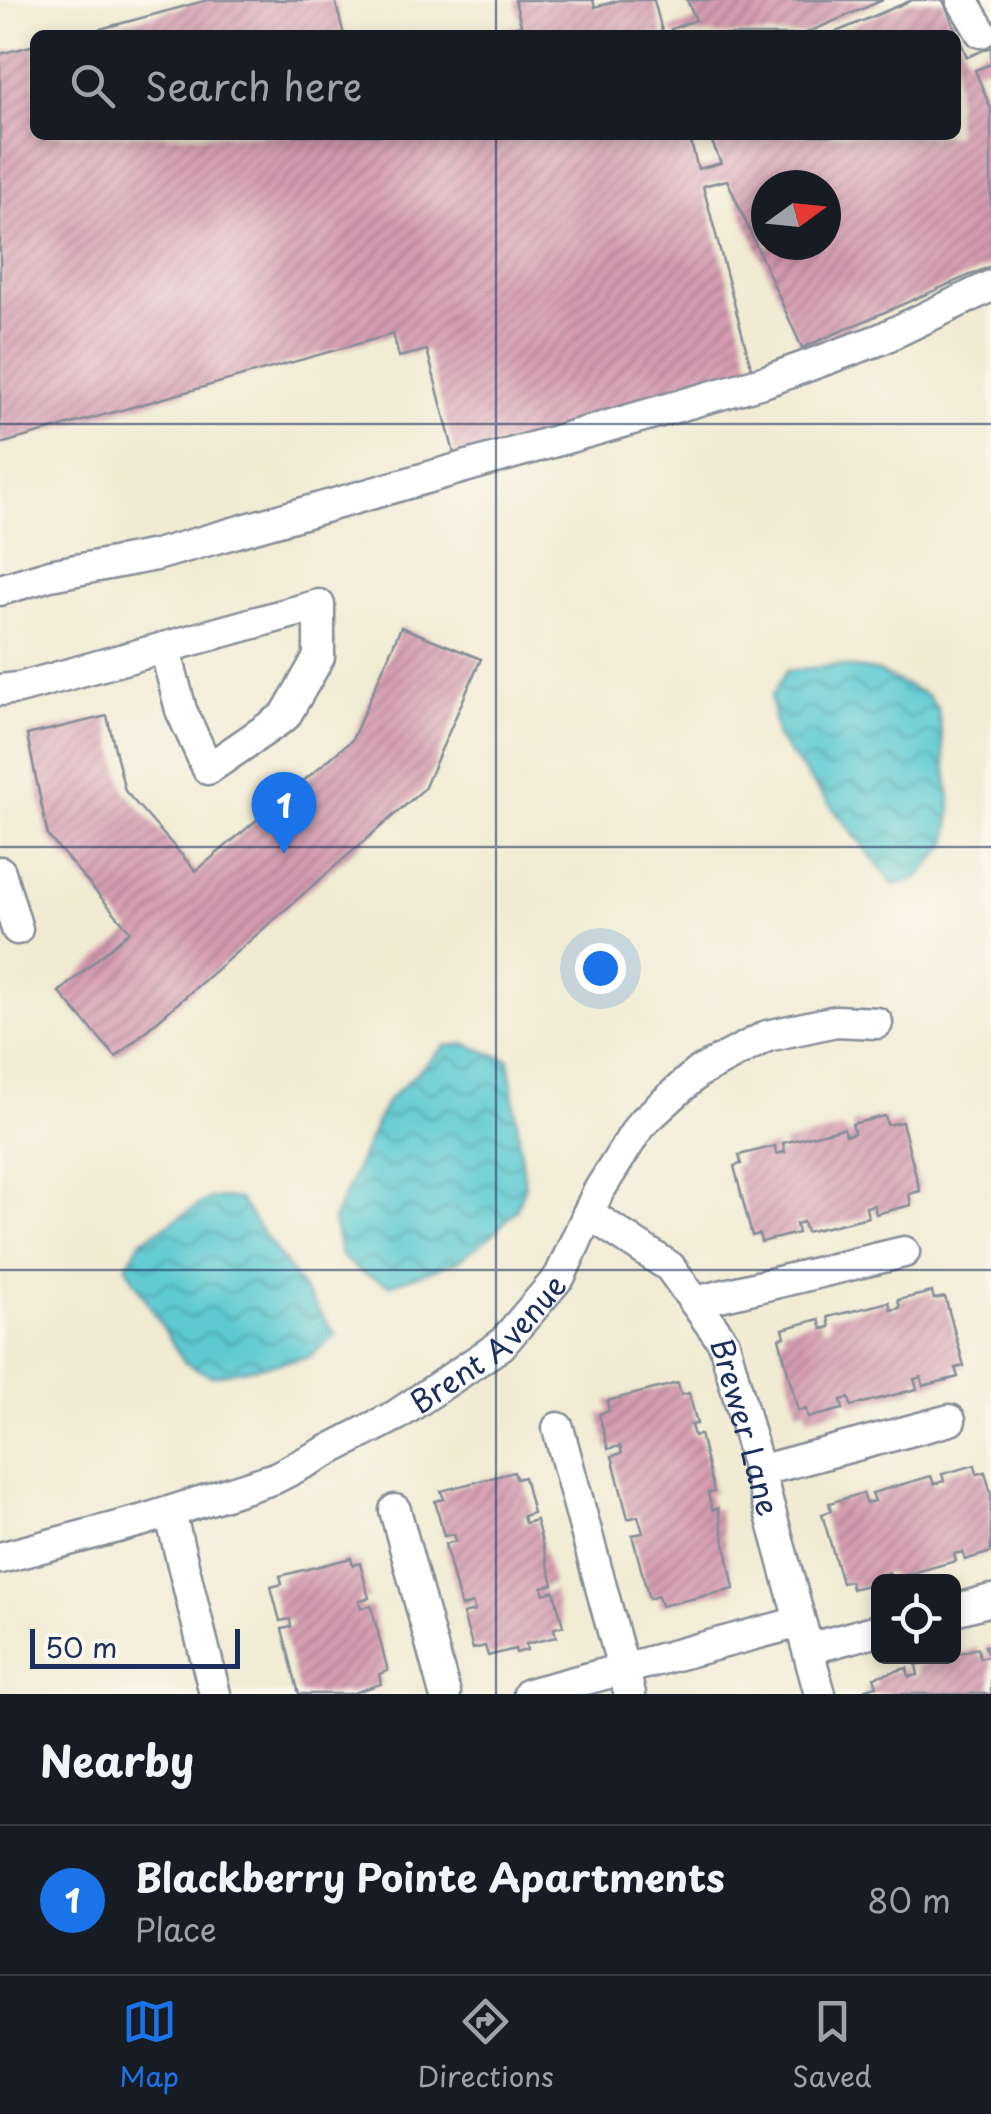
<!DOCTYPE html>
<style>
:root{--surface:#171b24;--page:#20242c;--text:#f1f3f6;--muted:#9ea1a6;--line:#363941;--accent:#1a73e8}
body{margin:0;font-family:"Playpen Sans",sans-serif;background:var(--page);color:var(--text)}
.controls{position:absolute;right:30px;bottom:30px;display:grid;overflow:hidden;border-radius:15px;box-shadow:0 5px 15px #0003}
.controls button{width:90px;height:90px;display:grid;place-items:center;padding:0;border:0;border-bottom:2px solid var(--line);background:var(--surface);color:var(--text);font:50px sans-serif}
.compass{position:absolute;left:751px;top:170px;width:90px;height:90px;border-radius:50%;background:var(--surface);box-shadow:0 5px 15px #0003;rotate:75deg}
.scale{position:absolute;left:30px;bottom:25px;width:210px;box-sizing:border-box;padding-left:10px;border:5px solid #1b2f5e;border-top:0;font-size:28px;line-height:35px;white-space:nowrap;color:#1b2f5e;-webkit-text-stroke:8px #fbf7ec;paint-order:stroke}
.you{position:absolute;left:600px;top:968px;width:35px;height:35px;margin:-25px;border:8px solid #fff;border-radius:50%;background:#1a73e8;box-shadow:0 0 0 15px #1a73e833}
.badge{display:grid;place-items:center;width:65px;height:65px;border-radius:50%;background:var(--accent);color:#fff;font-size:32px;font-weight:700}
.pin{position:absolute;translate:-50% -82px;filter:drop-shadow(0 2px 5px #0008)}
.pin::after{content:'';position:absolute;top:52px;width:35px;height:30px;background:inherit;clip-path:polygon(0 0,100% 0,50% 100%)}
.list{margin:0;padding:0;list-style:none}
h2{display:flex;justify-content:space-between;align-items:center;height:130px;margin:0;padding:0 40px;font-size:42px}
h2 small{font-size:32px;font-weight:400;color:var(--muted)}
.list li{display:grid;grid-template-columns:65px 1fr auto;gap:30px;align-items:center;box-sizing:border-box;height:150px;padding:0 40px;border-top:2px solid var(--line)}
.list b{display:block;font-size:38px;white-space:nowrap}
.list p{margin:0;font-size:32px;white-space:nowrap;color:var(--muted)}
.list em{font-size:32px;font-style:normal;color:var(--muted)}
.icon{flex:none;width:55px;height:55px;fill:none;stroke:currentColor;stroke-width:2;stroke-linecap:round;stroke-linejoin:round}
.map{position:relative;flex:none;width:991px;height:1694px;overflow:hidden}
.search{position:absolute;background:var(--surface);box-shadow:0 5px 15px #0003;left:30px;right:30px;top:30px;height:110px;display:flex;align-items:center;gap:25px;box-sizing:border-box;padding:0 35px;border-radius:15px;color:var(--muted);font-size:38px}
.sheet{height:280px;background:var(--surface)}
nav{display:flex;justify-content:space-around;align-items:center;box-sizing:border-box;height:140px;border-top:2px solid var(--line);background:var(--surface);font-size:28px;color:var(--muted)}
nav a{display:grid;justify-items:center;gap:5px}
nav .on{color:var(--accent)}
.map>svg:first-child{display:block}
.water{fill:url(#water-waves);stroke:#3c7c98;stroke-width:2.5}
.building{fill:url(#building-hatch);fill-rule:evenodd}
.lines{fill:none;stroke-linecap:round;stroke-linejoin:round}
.minor-casing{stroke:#868d98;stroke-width:35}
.minor{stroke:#fff;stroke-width:30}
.grid{fill:none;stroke:#1b2f5e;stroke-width:2.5;stroke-opacity:0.55}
.labels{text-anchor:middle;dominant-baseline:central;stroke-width:9;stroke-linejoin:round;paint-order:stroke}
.street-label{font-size:30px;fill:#1b2f5e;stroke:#fbf7ec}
</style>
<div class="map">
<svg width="991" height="1694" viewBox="0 0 991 1694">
<defs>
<pattern id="water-waves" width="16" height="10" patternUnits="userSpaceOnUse" patternTransform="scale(2.5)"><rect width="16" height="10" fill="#5dcad1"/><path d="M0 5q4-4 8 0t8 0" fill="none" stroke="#4ca4ad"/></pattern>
<pattern id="building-hatch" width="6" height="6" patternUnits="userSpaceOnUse" patternTransform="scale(2.5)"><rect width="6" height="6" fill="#d59bb0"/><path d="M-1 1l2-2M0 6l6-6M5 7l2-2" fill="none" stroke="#ac7f92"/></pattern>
</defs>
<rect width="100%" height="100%" fill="#fbf7ec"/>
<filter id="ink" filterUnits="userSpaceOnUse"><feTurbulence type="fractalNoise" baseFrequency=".01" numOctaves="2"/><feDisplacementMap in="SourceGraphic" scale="20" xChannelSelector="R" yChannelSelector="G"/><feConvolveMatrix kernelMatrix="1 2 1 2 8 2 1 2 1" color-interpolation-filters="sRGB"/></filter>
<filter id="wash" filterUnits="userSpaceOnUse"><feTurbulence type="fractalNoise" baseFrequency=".0048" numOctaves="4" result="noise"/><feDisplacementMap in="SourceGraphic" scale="40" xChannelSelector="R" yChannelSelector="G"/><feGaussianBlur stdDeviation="2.25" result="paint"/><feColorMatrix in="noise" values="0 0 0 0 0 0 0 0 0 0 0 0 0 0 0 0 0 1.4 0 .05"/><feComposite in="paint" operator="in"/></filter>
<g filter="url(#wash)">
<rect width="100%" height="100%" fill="#f0ebd2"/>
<!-- water -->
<g class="water">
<polygon points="837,665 876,671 927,695 938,710 951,807 948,844 917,879 894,885 777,738 771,697 787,671"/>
<polygon points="465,1044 509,1060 525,1185 516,1210 492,1235 458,1261 390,1285 360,1272 341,1256 333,1220 386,1102 445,1046"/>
<polygon points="210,1198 239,1199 336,1335 309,1357 211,1376 184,1362 126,1267 140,1242"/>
</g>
<g id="blocks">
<!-- building -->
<g class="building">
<polygon points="208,0 335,0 344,35 78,35"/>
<polygon points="515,0 593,0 595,7 620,0 654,0 663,35 487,35 521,25"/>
<polygon points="687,0 883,0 802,35 673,35 671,29 696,20"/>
<path d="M912,0H943L967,57L991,47V64L975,70L991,109V266L802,348L727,180L703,186L754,378L455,457L427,350L399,357L393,334L0,444V54L35,45V135H689L698,169L721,163L709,135H956V35H829ZM766,185H826V245H766Z"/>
<polygon points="401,627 481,659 424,789 116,1057 59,992 130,931 48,836 27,735 107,716 125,791 196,871 352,740"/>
<polygon points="885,1116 887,1125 902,1122 920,1191 909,1194 911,1205 876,1214 874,1205 866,1207 868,1217 806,1232 803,1222 796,1224 798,1233 761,1242 759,1234 752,1236 734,1166 741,1164 739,1155 775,1146 776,1154 785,1152 783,1143 844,1128 846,1135 854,1133 852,1124"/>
<polygon points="932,1292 934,1299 945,1297 964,1366 955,1368 958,1377 923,1386 921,1377 914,1379 917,1389 851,1406 849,1398 841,1400 843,1409 808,1418 806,1409 798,1411 779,1338 785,1337 783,1329 819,1319 822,1329 830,1327 828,1317 889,1302 891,1310 900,1308 898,1300"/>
<polygon points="678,1383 681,1395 689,1393 697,1424 691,1425 694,1436 700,1434 714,1492 708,1493 712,1510 718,1508 734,1589 661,1606 658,1596 649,1599 632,1535 643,1533 638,1516 628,1519 612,1456 622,1453 620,1446 608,1449 599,1414 609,1411 607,1401"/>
<polygon points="975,1465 977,1474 985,1472 991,1494 991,1552 965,1560 963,1552 954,1554 956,1561 891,1579 889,1572 877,1576 878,1582 852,1589 850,1581 842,1583 822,1514 831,1511 829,1503 863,1493 866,1503 875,1501 872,1493 931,1476 934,1484 944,1481 942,1474"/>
<polygon points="514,1472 516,1479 524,1477 533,1513 523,1516 525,1523 536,1520 553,1584 542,1587 544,1594 554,1591 563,1626 554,1628 556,1637 526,1644 527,1650 516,1653 515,1649 488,1656 485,1646 473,1649 463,1614 475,1611 472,1603 461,1607 445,1544 456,1541 454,1534 444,1536 435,1501 444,1499 441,1491"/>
<polygon points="351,1558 353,1565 360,1563 369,1598 359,1600 361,1608 371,1606 388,1671 379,1674 381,1684 350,1694 299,1694 282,1629 291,1627 290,1619 280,1621 271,1587 282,1584 280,1576"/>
<polygon points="991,1645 991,1694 867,1694 865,1689 877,1686 874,1677 907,1668 909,1677 918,1675 916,1665 978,1648 980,1658 988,1656 985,1646"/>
</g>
</g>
</g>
<g filter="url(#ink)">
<use href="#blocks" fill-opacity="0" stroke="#868d98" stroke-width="2.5"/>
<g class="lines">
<!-- minor casing -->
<g class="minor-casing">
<g id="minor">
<polyline points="962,0 981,32"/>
<polyline points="0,590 50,575 156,555 766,381 881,339 991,286"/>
<polyline points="0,690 19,688 319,605 319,657 285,716 208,769 181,710 165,648"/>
<polyline points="0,872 17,929"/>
<path id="s1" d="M588,1213L670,1267L724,1343L820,1694"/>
<polyline points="695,1302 904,1252"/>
<polyline points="558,1428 630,1694"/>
<polyline points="759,1471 950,1420"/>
<polyline points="395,1510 445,1694"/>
<polyline points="170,1512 215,1694"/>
<path id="s2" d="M0,1558L144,1520L275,1478L397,1415L501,1345L560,1276L598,1192L640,1125L697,1073L767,1036L836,1021L877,1023"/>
<polyline points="954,1610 991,1600"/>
<polyline points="808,1649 878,1630"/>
<polyline points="529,1694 800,1622"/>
</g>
</g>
<!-- minor -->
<use href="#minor" class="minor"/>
</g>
</g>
<!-- grid -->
<path class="grid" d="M496,0V35M496,135V1694M0,424H991M0,847H991M0,1270H991"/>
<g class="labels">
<!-- street labels -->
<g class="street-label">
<text stroke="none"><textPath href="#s2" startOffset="540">Brent Avenue</textPath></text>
<text stroke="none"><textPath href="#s1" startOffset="278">Brewer Lane</textPath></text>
</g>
</g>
</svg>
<div class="controls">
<button><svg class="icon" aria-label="locate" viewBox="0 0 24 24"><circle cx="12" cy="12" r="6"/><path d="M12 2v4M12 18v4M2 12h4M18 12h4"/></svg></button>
</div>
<svg class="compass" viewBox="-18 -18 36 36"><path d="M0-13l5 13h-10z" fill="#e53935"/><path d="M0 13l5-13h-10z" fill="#9ea1a6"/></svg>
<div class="scale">50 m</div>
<div class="you"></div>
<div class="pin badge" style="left:284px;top:854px">1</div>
<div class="search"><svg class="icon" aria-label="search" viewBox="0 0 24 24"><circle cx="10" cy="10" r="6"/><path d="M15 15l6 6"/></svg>Search here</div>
</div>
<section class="sheet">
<h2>Nearby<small></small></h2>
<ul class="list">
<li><span class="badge">1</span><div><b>Blackberry Pointe Apartments</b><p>Place</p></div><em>80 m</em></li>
</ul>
</section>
<nav>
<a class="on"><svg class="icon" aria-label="map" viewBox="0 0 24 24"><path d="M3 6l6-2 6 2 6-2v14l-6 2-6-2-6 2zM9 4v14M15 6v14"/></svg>Map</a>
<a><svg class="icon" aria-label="directions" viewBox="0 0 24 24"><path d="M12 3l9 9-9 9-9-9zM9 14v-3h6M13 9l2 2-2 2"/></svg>Directions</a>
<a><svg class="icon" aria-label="saved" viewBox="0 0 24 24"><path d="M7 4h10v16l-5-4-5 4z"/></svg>Saved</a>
</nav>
